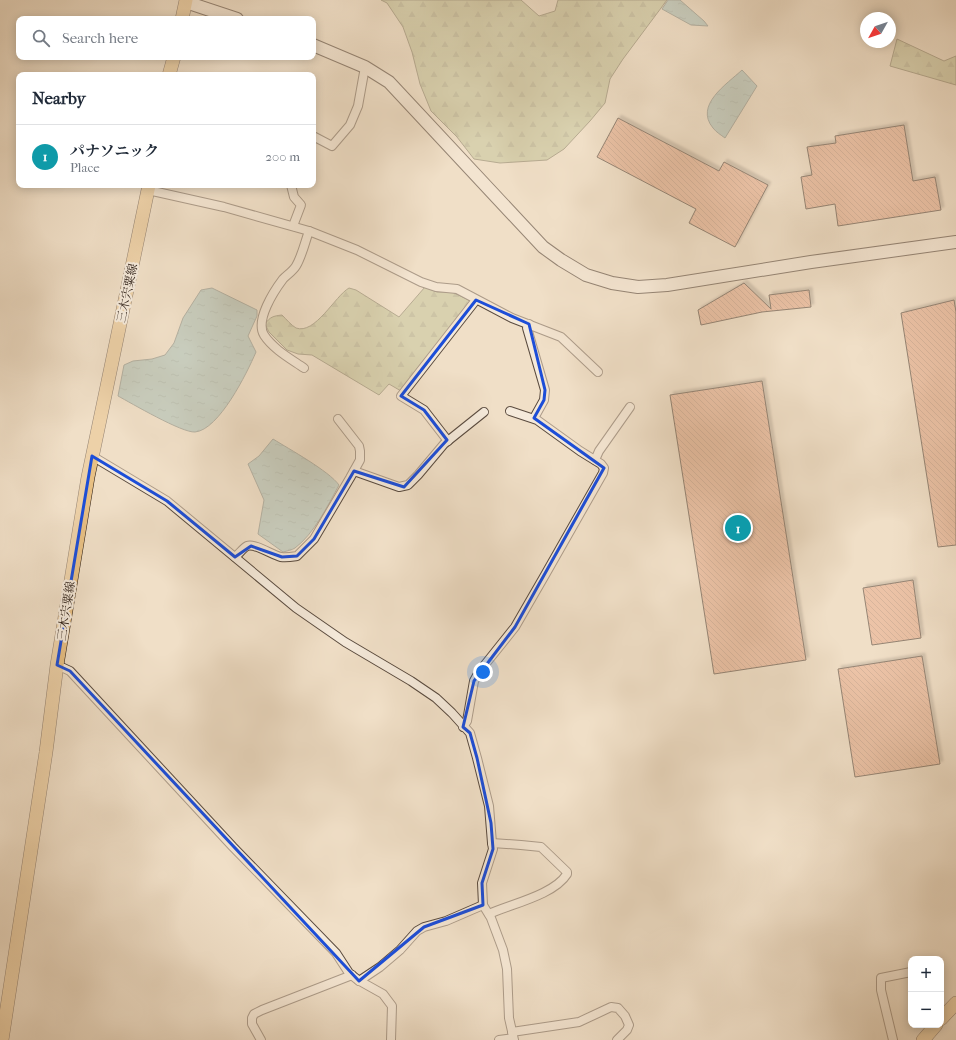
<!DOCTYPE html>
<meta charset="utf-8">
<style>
:root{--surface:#fff;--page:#f2f2f3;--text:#1f2937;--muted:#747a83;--line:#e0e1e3;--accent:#8f2418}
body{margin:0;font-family:"IM FELL French Canon","Noto Serif JP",serif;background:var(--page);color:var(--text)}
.controls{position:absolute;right:12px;bottom:12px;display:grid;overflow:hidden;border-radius:8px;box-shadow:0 2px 10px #0003}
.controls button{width:36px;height:36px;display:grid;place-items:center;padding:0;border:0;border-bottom:1px solid var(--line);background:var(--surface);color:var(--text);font:20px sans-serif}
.compass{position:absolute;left:860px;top:12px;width:36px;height:36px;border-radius:50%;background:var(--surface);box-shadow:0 2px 10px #0003;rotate:230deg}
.you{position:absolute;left:483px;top:672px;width:14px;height:14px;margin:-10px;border:3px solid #fff;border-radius:50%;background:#1a73e8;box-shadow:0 0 0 6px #1a73e833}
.badge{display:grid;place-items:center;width:26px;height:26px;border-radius:50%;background:var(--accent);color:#fff;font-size:13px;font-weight:700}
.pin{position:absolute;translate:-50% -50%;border:2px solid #fff;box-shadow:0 1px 4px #0006}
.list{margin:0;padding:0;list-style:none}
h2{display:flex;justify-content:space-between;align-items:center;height:52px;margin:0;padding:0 16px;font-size:17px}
h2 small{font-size:13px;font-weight:400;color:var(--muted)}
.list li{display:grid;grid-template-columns:26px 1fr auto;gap:12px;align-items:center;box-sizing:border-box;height:64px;padding:0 16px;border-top:1px solid var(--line)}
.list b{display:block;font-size:15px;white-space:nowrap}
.list p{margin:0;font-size:13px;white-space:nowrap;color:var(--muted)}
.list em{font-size:13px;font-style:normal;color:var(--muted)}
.icon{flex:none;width:22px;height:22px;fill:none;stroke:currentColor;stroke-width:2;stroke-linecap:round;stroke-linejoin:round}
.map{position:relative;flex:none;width:956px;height:1040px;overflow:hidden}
.search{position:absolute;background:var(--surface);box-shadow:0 2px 10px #0003;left:16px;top:16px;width:300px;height:44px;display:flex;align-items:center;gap:10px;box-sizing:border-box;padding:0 14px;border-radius:8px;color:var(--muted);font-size:15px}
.panel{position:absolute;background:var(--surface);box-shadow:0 2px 10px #0003;left:16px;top:72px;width:300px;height:116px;border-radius:8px}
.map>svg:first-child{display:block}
.forest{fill:url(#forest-firs);stroke:#726e52}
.water{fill:url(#water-ripples);stroke:#6d7b76}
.building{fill:url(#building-back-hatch);stroke:#281a12;filter:url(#shadow)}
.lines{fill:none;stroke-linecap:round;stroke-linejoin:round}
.street-casing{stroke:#5a4b3f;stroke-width:10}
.secondary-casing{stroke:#281a12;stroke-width:14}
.primary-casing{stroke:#281a12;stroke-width:14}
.street{stroke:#f5eadb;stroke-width:8}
.secondary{stroke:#f5eadb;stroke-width:12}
.primary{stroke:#e8c084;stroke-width:13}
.marked{fill:none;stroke:#1d4ed8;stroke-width:3;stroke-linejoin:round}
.labels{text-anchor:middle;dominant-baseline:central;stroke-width:4;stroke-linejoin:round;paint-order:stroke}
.street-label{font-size:12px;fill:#281a12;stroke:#f5eadb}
</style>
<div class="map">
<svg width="956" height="1040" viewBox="0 0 956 1040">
<defs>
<pattern id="forest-firs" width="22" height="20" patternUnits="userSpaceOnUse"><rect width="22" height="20" fill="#bdc193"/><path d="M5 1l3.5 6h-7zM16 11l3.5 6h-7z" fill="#a2a57e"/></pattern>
<pattern id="water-ripples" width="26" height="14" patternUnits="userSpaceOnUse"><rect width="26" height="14" fill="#9bbcb9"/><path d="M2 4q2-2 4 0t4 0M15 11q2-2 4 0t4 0" fill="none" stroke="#86a19e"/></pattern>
<pattern id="building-back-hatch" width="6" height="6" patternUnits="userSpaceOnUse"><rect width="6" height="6" fill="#e6a382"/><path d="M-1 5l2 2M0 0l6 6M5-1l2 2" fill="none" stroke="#ba8469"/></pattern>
<filter id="shadow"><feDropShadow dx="3" dy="-3" stdDeviation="1" flood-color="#0004"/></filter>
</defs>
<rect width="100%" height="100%" fill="#f0dfc7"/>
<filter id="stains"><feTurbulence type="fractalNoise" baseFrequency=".005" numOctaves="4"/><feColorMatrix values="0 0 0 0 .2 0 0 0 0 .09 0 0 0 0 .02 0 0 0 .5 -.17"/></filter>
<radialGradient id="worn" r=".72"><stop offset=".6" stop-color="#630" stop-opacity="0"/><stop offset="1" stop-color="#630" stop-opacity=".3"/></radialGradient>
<!-- forest -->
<g class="forest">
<polygon points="381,0 521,0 539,16 555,11 558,0 667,0 623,59 610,79 605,103 590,121 564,149 547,160 500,163 474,159 457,137 431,111 420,84 412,52 403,27 387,3"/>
<polygon points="897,39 944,61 956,56 956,85 890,66"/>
<path d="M425,287L437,292H452L471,301L401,391L389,384L379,395L312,355L298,354L287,350L269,332L265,324C270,317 273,316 282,315C286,319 291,325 296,328C315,335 335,296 349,288L356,290L399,317Z"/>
</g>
<!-- water -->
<g class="water">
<polygon points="668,0 680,0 704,21 708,26 691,25 662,9"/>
<path d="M742,70L757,86L725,138C721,135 716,132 713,128C694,105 727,84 742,70Z"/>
<path d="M212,288L257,310V316L248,336L256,352C247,373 219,430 195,432C182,433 131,403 118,396L124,365L133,361L152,359L165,355L174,343L183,318L201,290Z"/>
<path d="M273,439C289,449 329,471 339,485C328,505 314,534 295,548C292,550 287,551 283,552L258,534L264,500L248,464L259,456Z"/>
</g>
<!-- building -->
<g class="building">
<polygon points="618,118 719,171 724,162 768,185 735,247 689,223 696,209 597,157"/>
<polygon points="904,125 913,181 935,177 941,210 838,226 835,204 806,209 801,177 812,175 807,147 836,143 835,136"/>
<polygon points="744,283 771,309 769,295 809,290 811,307 762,312 701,325 698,310"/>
<polygon points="954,300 956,312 956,545 938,547 901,313"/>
<polygon points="762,381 806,660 714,674 670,395"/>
<polygon points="913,580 921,638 872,645 863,588"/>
<polygon points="922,656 940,764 855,777 838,669"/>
</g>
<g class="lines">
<!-- street casing -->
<g class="street-casing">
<g id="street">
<polyline points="313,136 332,146 350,125 358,106 365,67"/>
<polyline points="291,185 294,197 301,205 293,226"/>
<polyline points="148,190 224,207 309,231 357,250 421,282 436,287 457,289 512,318 561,337 598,372"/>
<polyline points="529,324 527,328 545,390 544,400 534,418"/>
<path d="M304,368C291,359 273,349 264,335C255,320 274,291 283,279C287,275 293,271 296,266C302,256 305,242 309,231"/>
<polyline points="448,441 424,410 401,396 476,300"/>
<polyline points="92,456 167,501 296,608 345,642 411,681 436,698 452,713 470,733 477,758 489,806 492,843 493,849 482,883 483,905 491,918 503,950 507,969 509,1018 514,1040"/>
<polyline points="595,460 599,451 630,407"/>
<polyline points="354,471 399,487 408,485 418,475 444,444 484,412"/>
<path d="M235,557C239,554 243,548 247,546C255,543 272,555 281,557C286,558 291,557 297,556L314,539L350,478L360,460V451L359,446L338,419"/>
<polyline points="57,665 70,671 233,847 336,953 349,973 358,980 383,994 392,1006 391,1040"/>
<polyline points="463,727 467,721 474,681 479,672 515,627 545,575 603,473 604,468 601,464 580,451 537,420 510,411"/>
<path d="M489,914C511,904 554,895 567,874V872L541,847L521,845L492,843"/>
<polyline points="359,981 380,967 400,950 417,931 424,927 446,921 483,905"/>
<polyline points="512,1032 579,1022 611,1007 618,1008 625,1016 629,1025 627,1030 617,1040"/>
<polyline points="261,1040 252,1024 252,1018 254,1014 262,1010 352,975"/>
<polyline points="499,1040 513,1038"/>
<polyline points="893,1040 881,990 881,978 911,972"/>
</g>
</g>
<!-- secondary casing -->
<g class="secondary-casing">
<g id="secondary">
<polyline points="186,2 237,19"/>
<polyline points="313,45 365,67 389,82 543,247 561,260 586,275 612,283 638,287 667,285 811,262 956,242"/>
</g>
</g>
<!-- primary casing -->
<g class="primary-casing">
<g id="primary">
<polyline points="182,19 186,0"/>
<polyline points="169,75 174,57"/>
<polyline points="941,1019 956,1003"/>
<polyline points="2,1040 46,752 57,665 88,477 149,185"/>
<polyline points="923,1040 936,1025"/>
</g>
</g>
<!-- street -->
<use href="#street" class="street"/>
<!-- secondary -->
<use href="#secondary" class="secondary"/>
<!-- primary -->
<use href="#primary" class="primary"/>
</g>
<!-- marked area -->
<path d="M0 0H956V1040H0ZM476,300L529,324L545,390L544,400L534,418L604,468L515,627L474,681L463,727L470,733L477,758L491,823L493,849L482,883L483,905L424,927L359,981L70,671L57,665L92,456L167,501L235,557L251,546L282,557L297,556L314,539L354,471L404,487L447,440L424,410L401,396Z" fill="#f0dfc7" fill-opacity=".55" fill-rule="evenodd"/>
<path class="marked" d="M476,300L529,324L545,390L544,400L534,418L604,468L515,627L474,681L463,727L470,733L477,758L491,823L493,849L482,883L483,905L424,927L359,981L70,671L57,665L92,456L167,501L235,557L251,546L282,557L297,556L314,539L354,471L404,487L447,440L424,410L401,396Z"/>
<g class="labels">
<!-- street labels -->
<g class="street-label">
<text transform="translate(127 293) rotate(-78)">三木宍粟線</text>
<text transform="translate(66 611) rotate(-81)">三木宍粟線</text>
</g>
</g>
<rect width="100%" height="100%" filter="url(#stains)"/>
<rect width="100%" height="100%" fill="url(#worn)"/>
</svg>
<div class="controls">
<button>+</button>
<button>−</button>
</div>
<svg class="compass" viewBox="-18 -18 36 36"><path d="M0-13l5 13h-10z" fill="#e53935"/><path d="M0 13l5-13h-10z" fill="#747a83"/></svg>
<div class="you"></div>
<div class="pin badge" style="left:738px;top:528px;background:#0f9aa8">1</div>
<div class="search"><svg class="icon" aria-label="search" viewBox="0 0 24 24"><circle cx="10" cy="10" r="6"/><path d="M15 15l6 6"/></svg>Search here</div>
<section class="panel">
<h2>Nearby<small></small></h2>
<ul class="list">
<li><span class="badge" style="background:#0f9aa8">1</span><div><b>パナソニック</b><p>Place</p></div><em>200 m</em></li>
</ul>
</section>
</div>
